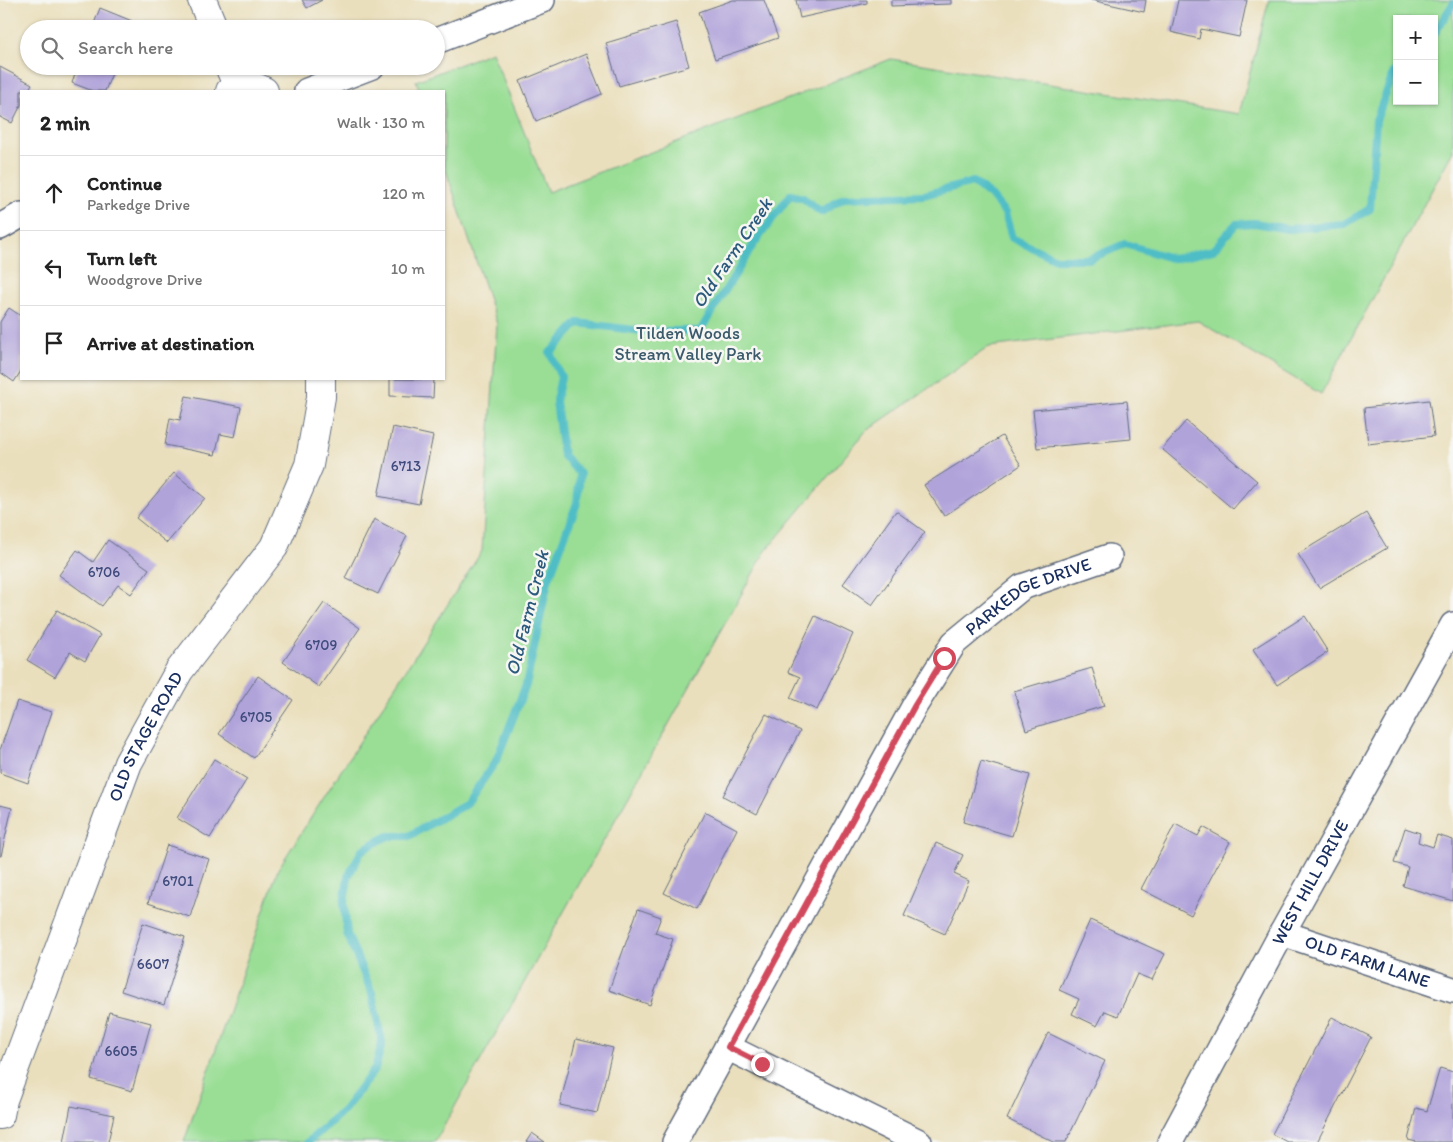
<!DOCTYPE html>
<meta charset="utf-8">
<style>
:root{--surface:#fff;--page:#f6f6f6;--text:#222;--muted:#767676;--line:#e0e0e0}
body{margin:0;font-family:Itim,sans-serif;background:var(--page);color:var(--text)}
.controls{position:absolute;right:15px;top:15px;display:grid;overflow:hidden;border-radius:0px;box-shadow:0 1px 4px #0004}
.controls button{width:45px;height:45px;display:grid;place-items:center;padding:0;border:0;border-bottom:1px solid var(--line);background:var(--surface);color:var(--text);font:25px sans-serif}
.stop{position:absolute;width:15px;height:15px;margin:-11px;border:4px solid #d1495b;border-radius:50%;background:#fff}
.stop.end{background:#d1495b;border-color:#fff;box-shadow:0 1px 5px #0008}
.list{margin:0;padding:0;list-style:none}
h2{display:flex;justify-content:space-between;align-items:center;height:65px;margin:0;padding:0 20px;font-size:21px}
h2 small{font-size:16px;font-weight:400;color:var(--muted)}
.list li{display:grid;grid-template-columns:32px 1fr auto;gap:15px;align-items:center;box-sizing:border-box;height:75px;padding:0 20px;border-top:1px solid var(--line)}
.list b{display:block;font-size:19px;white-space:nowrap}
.list p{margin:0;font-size:16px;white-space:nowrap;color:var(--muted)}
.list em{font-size:16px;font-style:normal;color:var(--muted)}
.icon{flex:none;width:28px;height:28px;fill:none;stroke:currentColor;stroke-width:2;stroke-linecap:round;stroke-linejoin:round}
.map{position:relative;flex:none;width:1453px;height:1142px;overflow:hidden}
.search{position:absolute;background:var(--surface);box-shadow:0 1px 4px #0004;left:20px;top:20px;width:425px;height:55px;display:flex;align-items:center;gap:12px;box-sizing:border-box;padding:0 18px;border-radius:28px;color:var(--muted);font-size:19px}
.panel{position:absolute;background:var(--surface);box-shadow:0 1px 4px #0004;left:20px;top:90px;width:425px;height:290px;border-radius:0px}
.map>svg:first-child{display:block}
.park{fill:#9ade95;stroke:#5a867a;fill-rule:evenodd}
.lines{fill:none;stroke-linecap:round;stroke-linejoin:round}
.stream{stroke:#4fbdc6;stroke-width:8}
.building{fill:#b0a3da}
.street-casing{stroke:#636d7f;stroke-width:28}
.secondary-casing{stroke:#636d7f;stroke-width:30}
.street{stroke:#fff;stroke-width:25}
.secondary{stroke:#fff;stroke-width:28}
.route{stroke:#d1495b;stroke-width:6}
.labels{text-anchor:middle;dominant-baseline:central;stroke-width:5;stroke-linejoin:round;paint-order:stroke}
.number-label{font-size:15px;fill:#404c7d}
.park-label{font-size:18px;fill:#3b5b6c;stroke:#f6f6f2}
.street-label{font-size:18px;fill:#1b2f5e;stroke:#f6f6f2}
.water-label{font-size:19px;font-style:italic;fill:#2b5a7d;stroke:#f6f6f2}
</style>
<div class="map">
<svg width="1453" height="1142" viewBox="0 0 1453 1142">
<rect width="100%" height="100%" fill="#f6f6f2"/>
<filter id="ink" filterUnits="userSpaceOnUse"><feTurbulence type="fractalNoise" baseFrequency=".02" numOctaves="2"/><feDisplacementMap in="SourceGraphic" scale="10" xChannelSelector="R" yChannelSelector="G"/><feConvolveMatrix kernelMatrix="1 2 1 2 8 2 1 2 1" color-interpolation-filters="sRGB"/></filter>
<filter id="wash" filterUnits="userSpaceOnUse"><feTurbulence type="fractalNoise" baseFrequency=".0096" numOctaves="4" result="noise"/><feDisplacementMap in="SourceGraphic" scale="20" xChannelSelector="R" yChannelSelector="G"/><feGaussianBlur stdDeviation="1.12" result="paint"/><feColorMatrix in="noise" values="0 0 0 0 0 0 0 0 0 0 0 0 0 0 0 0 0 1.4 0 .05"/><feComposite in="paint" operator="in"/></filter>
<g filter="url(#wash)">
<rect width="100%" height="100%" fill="#eadfbc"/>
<!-- park -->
<path class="park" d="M1269,0H1453V151L1321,394L1198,321L989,347L866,431L765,552L435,1142H184L278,869L482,551L497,324L444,164V91H420L416,81L492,52L548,192L891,59L1239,114ZM1397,19H1434V101H1397Z"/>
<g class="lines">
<!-- stream -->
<g class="stream">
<polyline points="1434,34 1453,4"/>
<polyline points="308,1142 344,1110 375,1069 382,1043 372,993 347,934 344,903 348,877 362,850 388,836 409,836 467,803 496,761 526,685 548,581 577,503 580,474 563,455 556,401 561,377 550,353 578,323 642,331 700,331 754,244 790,195 803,198 821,212 844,198 924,195 973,182 992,197 1005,213 1012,238 1056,259 1089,259 1125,244 1174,259 1213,250 1236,224 1255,223 1288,229 1344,224 1370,209 1376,120 1394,72 1397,70"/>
</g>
</g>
<g id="blocks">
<!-- building -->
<g class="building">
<polygon points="302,0 322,0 307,8"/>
<polygon points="733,0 764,0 778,38 715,59 699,12"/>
<polygon points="796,0 867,0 867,3 800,18"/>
<polygon points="891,0 951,0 951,4 891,6"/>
<polygon points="1091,0 1146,0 1144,12"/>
<polygon points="1178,0 1247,0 1239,37 1201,29 1199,39 1171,32"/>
<polygon points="100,8 132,21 129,29 92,29"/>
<polygon points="676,22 689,66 619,86 606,43"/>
<polygon points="586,54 602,94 536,121 520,81"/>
<polygon points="78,66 115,66 105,91 93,91 72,83"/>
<polygon points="0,67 32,84 28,91 21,91 21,105 12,123 0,117"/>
<polygon points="9,308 21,316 21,371 14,382 0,372 0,322"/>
<polygon points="390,379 434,379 433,398 390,396"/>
<polygon points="186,396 241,407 235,437 220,434 215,455 165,445 170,418 180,420"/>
<polygon points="1429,400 1434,436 1368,444 1364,408"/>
<polygon points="1127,401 1131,439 1037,448 1033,410"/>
<polygon points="1186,421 1257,481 1233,509 1162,449"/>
<polygon points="393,427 433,436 419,504 378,496"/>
<polygon points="1002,436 1021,465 944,516 924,485"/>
<polygon points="174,473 205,498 167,543 136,518"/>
<polygon points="896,511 925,532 872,605 843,584"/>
<polygon points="1366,513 1387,548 1319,588 1298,554"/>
<polygon points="374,519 407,536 378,594 345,578"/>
<polygon points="108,540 149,569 131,594 118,585 102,606 59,575 77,550 93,562"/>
<polygon points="324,603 360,628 319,687 283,662"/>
<polygon points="57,610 100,635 85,661 70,652 55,677 27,660"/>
<polygon points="815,616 853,634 817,710 790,698 800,677 788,672"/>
<polygon points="1305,616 1328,652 1277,685 1253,649"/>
<polygon points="1092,668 1104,706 1026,730 1014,691"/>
<polygon points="258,676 293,700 254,758 219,734"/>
<polygon points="17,701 52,712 28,783 0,773 0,750"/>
<polygon points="766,714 800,731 757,814 723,796"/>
<polygon points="214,759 247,779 210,838 177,818"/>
<polygon points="981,761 1030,775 1012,836 963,822"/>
<polygon points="0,805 12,808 1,856 0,856"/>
<polygon points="705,812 737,829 697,909 664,893"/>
<polygon points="1175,824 1198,836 1203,827 1230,842 1191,915 1141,889"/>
<polygon points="1405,828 1420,833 1418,842 1433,847 1437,835 1453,840 1453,901 1403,886 1408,867 1394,863"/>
<polygon points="936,843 963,855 954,874 969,881 945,934 904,916"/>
<polygon points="167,845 209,859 190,917 148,903"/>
<polygon points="638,909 661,917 655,933 673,939 650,1005 609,990"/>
<polygon points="1090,920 1165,954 1152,980 1137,974 1118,1016 1105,1011 1097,1026 1072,1014 1079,999 1059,990"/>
<polygon points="143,923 185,937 164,1005 121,991"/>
<polygon points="109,1012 151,1023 132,1091 91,1079"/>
<polygon points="1332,1017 1371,1037 1317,1142 1287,1142 1272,1134"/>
<polygon points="1048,1033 1105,1061 1066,1142 1054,1142 1007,1119"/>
<polygon points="576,1039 613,1048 597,1113 560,1105"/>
<polygon points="1440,1068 1453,1072 1453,1142 1417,1142 1408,1140 1416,1108 1427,1111"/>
<polygon points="71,1106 114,1115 108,1142 64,1142"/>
<polygon points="532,1133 545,1142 526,1142"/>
</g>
</g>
</g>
<g filter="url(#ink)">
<use href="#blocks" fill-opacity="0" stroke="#636d7f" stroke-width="1"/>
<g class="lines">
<!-- street casing -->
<g class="street-casing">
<g id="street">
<polyline points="436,41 542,0"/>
<polyline points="307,91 372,66"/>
<polyline points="0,227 21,215"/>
<path id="s1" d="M1282,933L1453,990"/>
<polyline points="727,1047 919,1142"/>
<path id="s2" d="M675,1142L915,705L954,643L1022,587L1109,557"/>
<path id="s3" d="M1170,1142L1282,933L1453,625"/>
</g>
</g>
<!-- secondary casing -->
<g class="secondary-casing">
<g id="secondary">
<polyline points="202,0 214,29"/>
<polyline points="229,66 238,87"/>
<path d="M230,91C242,84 253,85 264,91"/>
<path id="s4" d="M0,1115L3,1100L128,763L179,671L274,547L309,465L321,397V379"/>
</g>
</g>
<!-- street -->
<use href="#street" class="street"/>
<!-- secondary -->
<use href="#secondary" class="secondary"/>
</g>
</g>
<g class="lines" filter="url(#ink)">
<!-- route -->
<polyline class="route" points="762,1064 728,1047 915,705 944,658"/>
</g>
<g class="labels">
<!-- number labels -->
<g class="number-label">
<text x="406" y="466">6713</text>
<text x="104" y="572">6706</text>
<text x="321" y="645">6709</text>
<text x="256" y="717">6705</text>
<text x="178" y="881">6701</text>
<text x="153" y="964">6607</text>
<text x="121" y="1051">6605</text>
</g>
<!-- park labels -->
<g class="park-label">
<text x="688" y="333">Tilden Woods<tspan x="688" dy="21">Stream Valley Park</tspan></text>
</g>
<!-- street labels -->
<g class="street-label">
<text stroke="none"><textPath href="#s2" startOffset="661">PARKEDGE DRIVE</textPath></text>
<text stroke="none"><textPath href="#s4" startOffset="406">OLD STAGE ROAD</textPath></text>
<text stroke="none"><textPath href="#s3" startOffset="295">WEST HILL DRIVE</textPath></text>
<text stroke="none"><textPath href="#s1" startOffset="90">OLD FARM LANE</textPath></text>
</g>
<!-- water labels -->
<g class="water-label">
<text transform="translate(732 253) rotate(-56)">Old Farm Creek</text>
<text transform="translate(527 613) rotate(-76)">Old Farm Creek</text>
</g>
</g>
</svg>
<div class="controls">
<button>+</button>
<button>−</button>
</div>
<div class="stop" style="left:944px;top:658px"></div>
<div class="stop end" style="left:762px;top:1064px"></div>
<div class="search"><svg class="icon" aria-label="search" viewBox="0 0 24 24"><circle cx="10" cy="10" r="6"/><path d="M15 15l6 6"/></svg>Search here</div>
<section class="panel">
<h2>2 min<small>Walk · 130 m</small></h2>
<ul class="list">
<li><svg class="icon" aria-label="ahead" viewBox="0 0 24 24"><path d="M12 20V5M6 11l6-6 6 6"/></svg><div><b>Continue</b><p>Parkedge Drive</p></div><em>120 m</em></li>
<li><svg class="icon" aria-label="left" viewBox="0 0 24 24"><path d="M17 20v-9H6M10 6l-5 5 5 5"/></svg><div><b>Turn left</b><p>Woodgrove Drive</p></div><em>10 m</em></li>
<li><svg class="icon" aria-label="arrive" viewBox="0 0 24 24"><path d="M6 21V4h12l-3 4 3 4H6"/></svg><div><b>Arrive at destination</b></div></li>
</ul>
</section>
</div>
